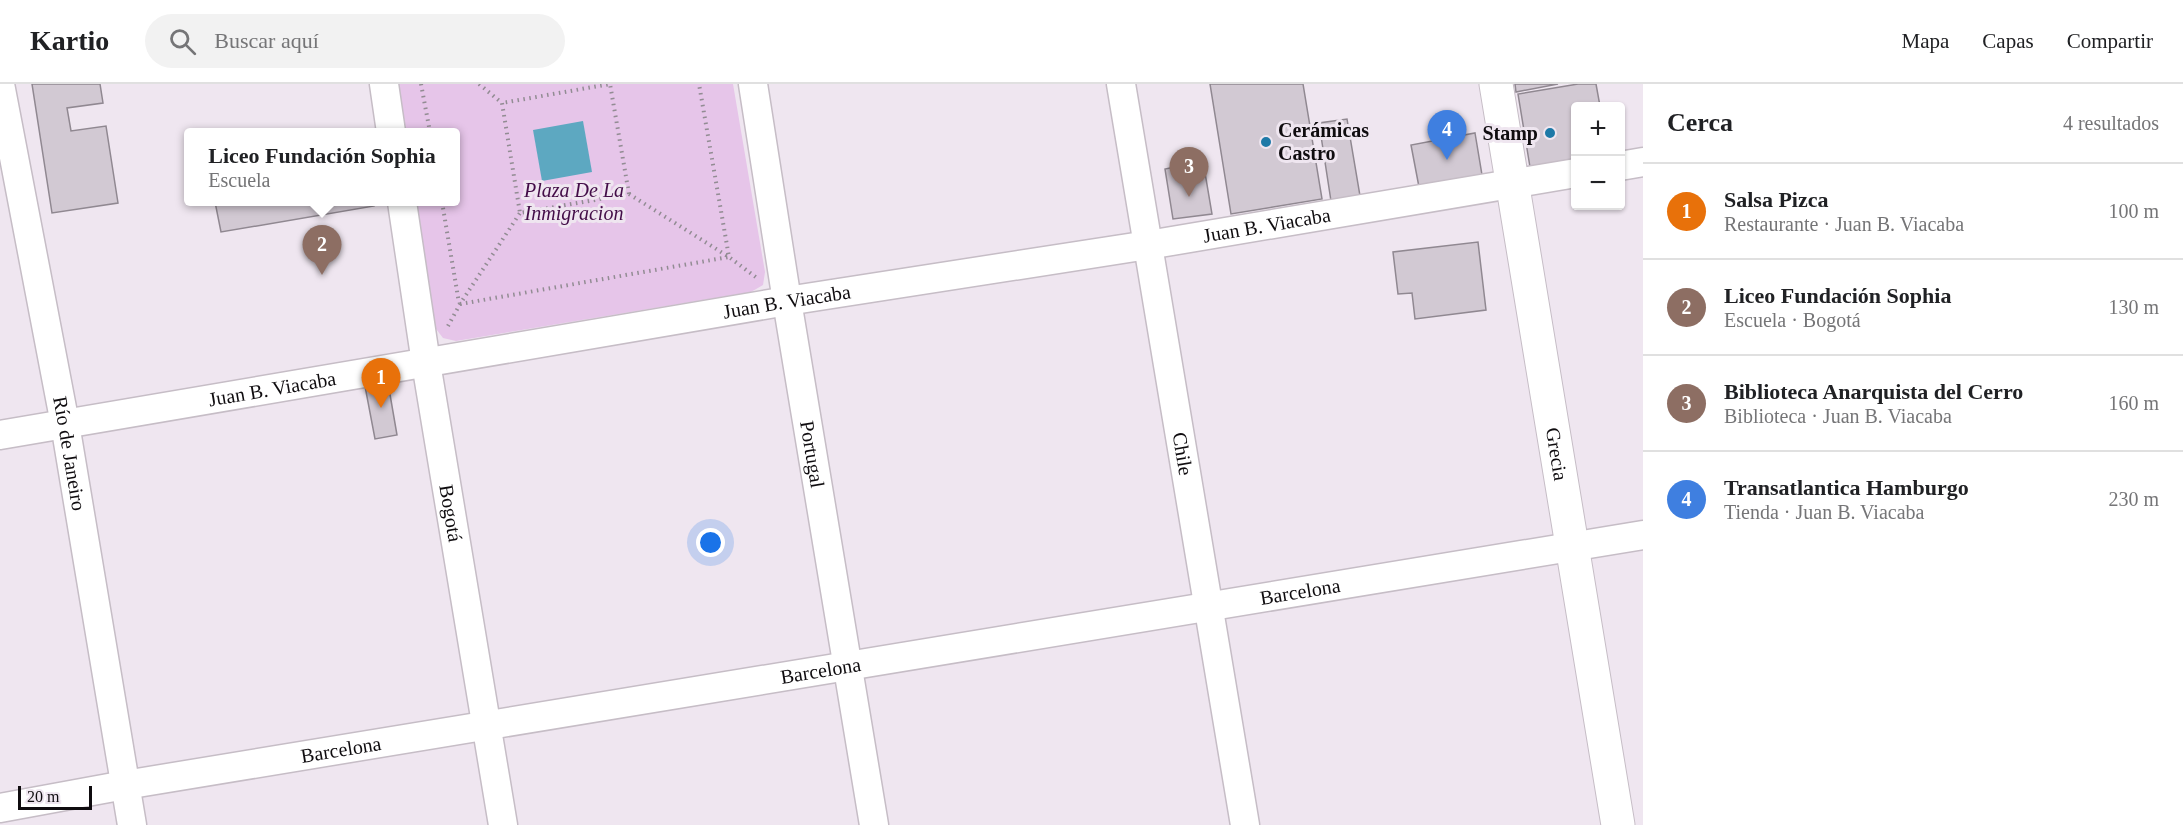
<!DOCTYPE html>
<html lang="es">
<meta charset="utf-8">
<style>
:root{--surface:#fff;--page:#f2f2f2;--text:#202124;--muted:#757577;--line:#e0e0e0;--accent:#7c3aed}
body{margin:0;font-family:"Times New Roman",serif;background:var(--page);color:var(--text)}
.controls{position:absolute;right:18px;top:18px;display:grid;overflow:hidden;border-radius:6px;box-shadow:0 2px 4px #0004}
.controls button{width:54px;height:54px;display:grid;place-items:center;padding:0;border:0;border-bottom:2px solid var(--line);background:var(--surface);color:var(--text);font:30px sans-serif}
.scale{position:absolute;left:18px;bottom:15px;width:74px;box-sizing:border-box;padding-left:6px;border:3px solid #0f0c0f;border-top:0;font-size:16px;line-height:21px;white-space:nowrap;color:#0f0c0f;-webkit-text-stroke:4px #efe6f0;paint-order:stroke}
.you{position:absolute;left:711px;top:459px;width:21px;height:21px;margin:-15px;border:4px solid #fff;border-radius:50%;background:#1a73e8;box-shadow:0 0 0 9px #1a73e833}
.badge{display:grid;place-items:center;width:39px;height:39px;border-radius:50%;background:var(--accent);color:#fff;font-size:20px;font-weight:700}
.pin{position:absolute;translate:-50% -50px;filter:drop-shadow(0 2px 3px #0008)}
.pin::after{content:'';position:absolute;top:32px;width:21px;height:18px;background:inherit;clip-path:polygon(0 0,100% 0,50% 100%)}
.popup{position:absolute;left:184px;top:44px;width:276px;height:78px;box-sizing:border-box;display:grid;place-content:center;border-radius:6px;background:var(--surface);filter:drop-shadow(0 2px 4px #0005);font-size:20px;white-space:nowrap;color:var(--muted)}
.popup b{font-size:22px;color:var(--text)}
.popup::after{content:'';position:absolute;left:50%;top:100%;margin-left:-12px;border:12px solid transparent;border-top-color:var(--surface)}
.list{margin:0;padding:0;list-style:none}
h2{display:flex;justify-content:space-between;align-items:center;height:78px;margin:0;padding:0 24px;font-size:26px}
h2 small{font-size:20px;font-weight:400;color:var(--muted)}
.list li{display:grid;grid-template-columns:39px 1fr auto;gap:18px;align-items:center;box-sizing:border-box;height:96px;padding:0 24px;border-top:2px solid var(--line)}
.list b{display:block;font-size:22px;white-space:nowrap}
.list p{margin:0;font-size:20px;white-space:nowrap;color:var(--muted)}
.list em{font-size:20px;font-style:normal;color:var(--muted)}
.icon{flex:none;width:33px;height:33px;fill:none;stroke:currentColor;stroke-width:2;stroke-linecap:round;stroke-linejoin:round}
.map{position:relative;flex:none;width:1643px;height:741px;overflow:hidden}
header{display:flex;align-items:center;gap:36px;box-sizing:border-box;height:84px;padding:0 30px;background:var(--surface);border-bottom:2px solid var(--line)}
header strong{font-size:28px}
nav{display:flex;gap:33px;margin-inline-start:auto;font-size:21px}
.search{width:420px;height:54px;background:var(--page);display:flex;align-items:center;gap:15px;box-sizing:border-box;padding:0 21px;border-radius:33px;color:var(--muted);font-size:22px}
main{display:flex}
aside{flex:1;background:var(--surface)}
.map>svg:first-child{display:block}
.green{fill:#e6c5e9}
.water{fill:#5da8c1}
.building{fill:#d2c9d3;stroke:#908891;stroke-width:1.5}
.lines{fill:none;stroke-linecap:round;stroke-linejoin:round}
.minor-casing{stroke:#c6bdc6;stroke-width:31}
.tertiary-casing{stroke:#c6bdc6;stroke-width:35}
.path{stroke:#928c93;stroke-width:4;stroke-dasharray:1.5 4.5;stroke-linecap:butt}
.minor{stroke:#fff;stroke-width:28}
.tertiary{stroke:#fff;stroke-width:33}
.poi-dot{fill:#1d79a7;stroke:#efe6f0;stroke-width:2}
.labels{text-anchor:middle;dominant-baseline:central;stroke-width:6;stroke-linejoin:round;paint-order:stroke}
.poi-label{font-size:20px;font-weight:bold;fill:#0f0c0f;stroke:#efe6f0;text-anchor:start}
.park-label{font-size:20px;font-style:italic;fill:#430d48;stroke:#efe6f0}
.street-label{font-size:20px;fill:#0f0c0f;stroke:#efe6f0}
</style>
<header>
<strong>Kartio</strong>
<div class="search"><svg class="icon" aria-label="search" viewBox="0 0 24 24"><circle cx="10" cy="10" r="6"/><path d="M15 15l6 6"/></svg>Buscar aquí</div>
<nav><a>Mapa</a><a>Capas</a><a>Compartir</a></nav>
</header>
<main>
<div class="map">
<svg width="1643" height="741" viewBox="0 0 1643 741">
<rect width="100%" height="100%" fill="#efe6f0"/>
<!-- green -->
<polygon class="green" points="396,0 733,0 765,188 763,201 751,208 456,257 443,254 433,241 413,118 455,118 455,48 403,48"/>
<!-- water -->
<polygon class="water" points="583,37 592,88 542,97 533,46"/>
<!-- building -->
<g class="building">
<polygon points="32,0 100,0 103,19 67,24 71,47 106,42 118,119 52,129"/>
<polygon points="1210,0 1303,0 1322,115 1231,130"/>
<polygon points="1515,0 1558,0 1516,8"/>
<polygon points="1578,0 1596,0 1600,22 1576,22 1576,75 1530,83 1518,10"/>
<polygon points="1347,35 1360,112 1331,117 1319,39"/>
<polygon points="1475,49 1482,91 1419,103 1411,61"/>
<polygon points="1203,77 1212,130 1173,135 1165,85"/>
<polygon points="215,118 373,118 374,122 221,148"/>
<polygon points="1478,158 1486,226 1415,235 1412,209 1398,210 1393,168"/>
<polygon points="387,293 397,351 375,355 364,297"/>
</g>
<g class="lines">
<!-- minor casing -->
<g class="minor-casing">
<g id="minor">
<path id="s1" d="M0,0L65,340L132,741"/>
<polyline points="384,0 391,48"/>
<path id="s2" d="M753,0L787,217L874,741"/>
<path id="s3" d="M1121,0L1245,741"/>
<polyline points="1620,82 1643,78"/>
<path id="s4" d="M402,118L426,279L503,741"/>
<path id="s5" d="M0,351L787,217L1148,161L1576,89"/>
<path id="s6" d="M0,724L125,701L1643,451"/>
</g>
</g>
<!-- tertiary casing -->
<g class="tertiary-casing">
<g id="tertiary">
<path id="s7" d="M1496,0L1618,741"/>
</g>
</g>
<!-- path -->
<g class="path">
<polyline points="421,0 430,48"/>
<polyline points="479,0 502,19 520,129 629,110 610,0 502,19"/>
<polyline points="629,110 729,173 757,194"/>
<polyline points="442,118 459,219"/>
<polyline points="460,220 729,173 699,0"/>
<polyline points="448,242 460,220 520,129"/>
</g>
<!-- minor -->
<use href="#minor" class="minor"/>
<!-- tertiary -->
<use href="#tertiary" class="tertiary"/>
</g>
<!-- markers -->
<g class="poi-dot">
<circle cx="1550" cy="49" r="6"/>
<circle cx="1266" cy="58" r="6"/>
</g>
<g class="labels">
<!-- poi labels -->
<g class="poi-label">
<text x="1278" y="46">Cerámicas<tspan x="1278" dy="23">Castro</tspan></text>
<text x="1538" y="49" text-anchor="end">Stamp</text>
</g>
<!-- park labels -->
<g class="park-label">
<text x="574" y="106">Plaza De La<tspan x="574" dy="23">Inmigracion</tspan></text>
</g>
<!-- street labels -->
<g class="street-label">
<text stroke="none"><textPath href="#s5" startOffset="1284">Juan B. Viacaba</textPath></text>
<text stroke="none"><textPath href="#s5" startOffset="798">Juan B. Viacaba</textPath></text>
<text stroke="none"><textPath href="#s5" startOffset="276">Juan B. Viacaba</textPath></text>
<text stroke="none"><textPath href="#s1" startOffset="376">Río de Janeiro</textPath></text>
<text stroke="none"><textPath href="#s2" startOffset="375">Portugal</textPath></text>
<text stroke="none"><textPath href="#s3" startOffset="375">Chile</textPath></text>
<text stroke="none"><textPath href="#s7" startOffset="375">Grecia</textPath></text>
<text stroke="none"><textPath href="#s4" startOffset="315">Bogotá</textPath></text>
<text stroke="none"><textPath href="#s6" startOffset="1318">Barcelona</textPath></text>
<text stroke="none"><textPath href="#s6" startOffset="832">Barcelona</textPath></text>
<text stroke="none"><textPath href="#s6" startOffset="346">Barcelona</textPath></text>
</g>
</g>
</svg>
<div class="controls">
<button>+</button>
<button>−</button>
</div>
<div class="scale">20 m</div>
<div class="you"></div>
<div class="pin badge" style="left:381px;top:324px;background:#e8710a">1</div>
<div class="pin badge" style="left:322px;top:191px;background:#8d6e63">2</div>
<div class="popup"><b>Liceo Fundación Sophia</b>Escuela</div>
<div class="pin badge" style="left:1189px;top:113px;background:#8d6e63">3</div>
<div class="pin badge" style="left:1447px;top:76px;background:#3f7fe0">4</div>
</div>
<aside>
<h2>Cerca<small>4 resultados</small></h2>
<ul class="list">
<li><span class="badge" style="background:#e8710a">1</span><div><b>Salsa Pizca</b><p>Restaurante · Juan B. Viacaba</p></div><em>100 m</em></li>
<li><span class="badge" style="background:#8d6e63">2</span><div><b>Liceo Fundación Sophia</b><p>Escuela · Bogotá</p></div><em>130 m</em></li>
<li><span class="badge" style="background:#8d6e63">3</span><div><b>Biblioteca Anarquista del Cerro</b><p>Biblioteca · Juan B. Viacaba</p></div><em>160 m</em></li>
<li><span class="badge" style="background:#3f7fe0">4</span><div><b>Transatlantica Hamburgo</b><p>Tienda · Juan B. Viacaba</p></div><em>230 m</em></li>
</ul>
</aside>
</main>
